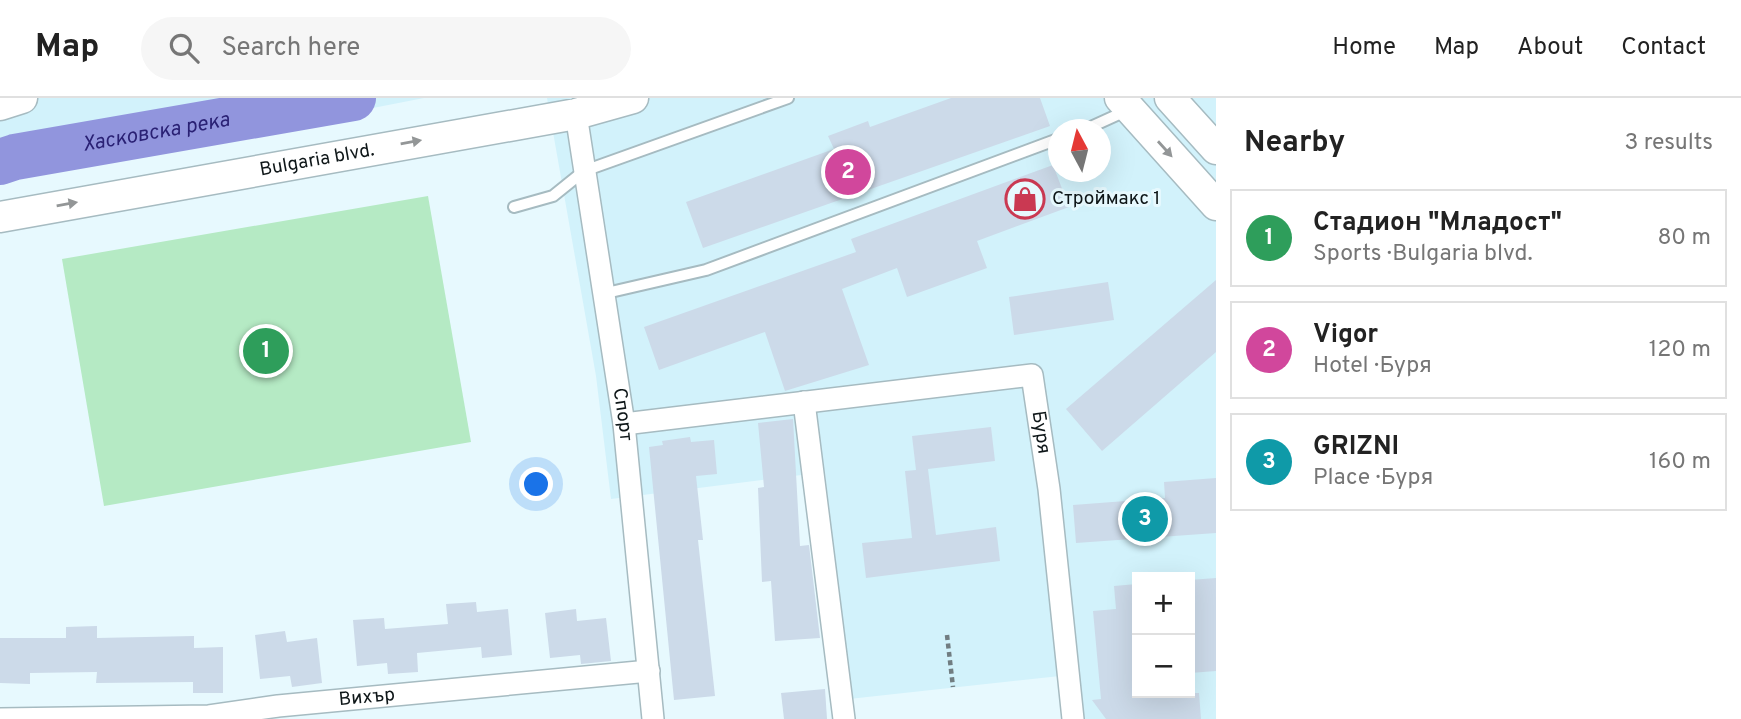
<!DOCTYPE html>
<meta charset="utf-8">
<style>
:root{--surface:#fff;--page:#f6f6f6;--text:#222;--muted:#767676;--line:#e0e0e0;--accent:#ea580c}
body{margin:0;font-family:Overpass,sans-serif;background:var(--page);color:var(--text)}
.controls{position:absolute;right:21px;bottom:21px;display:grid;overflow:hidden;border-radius:0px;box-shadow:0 7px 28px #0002}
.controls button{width:63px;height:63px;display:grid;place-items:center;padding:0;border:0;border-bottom:2px solid var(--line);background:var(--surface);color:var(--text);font:35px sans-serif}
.compass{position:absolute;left:1048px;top:21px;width:63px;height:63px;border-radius:50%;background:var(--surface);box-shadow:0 7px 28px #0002;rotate:353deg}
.you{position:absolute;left:537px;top:387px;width:24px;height:24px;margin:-18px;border:5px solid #fff;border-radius:50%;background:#1a73e8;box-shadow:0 0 0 10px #1a73e833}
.badge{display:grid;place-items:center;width:46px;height:46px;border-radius:50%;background:var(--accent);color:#fff;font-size:23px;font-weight:700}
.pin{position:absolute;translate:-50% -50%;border:4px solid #fff;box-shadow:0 2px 7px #0006}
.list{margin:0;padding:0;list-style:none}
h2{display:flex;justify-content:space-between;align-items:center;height:91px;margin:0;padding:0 28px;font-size:30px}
h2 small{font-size:23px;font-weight:400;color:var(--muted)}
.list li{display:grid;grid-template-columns:46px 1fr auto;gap:21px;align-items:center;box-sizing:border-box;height:98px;margin:0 14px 14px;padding:0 14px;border:2px solid var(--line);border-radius:0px}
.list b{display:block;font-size:26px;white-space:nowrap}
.list p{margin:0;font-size:23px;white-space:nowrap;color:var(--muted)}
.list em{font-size:23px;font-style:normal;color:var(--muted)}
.icon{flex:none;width:38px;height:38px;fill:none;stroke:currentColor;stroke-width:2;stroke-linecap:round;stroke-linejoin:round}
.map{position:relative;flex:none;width:1216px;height:621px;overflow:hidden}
header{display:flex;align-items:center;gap:42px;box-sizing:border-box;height:98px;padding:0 35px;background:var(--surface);border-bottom:2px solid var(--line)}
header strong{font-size:33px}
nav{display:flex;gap:38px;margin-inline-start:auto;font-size:24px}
.search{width:490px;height:63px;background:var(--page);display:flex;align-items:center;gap:18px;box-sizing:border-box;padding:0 24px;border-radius:38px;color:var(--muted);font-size:26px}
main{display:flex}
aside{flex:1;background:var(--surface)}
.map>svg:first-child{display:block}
.built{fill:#d2f2fb;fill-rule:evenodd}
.green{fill:#b5eac4}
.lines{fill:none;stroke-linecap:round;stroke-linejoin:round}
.river{stroke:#9195dd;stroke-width:46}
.building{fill:#ccdae9}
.lane-casing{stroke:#a6bbc1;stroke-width:14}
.street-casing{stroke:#a6bbc1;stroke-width:24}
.secondary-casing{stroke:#a6bbc1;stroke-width:33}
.path{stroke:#717d81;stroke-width:4.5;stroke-dasharray:5 3.5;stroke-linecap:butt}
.lane{stroke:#fff;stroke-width:10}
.street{stroke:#fff;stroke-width:21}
.secondary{stroke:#fff;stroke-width:30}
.oneway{fill:#939697}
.labels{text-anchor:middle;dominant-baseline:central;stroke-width:6;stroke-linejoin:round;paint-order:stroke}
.street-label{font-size:19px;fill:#0e1618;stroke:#e7f9fe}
.poi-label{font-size:19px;fill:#0e1618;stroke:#e7f9fe;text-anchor:start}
.water-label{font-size:21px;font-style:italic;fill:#2a2174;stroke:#e7f9fe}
</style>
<header>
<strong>Map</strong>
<div class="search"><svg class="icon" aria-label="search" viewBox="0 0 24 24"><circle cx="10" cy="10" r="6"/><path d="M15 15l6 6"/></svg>Search here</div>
<nav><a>Home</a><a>Map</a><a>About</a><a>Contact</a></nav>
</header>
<main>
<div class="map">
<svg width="1216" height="621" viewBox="0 0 1216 621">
<rect width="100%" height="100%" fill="#e7f9fe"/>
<!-- built -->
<g class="built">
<polygon points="0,0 424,0 0,83"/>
<path d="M547,0H1216V621H1074L1060,578L849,601L825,374L611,401L596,278ZM1058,32H1100V74H1058ZM1137,479H1190V595H1137Z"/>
</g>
<!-- green -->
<polygon class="green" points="428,98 471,344 104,408 62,161"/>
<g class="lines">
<!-- river -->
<path class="river" id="s1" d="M0,64L15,59L353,0"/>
</g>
<!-- building -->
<g class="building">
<polygon points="951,0 1040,0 1050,28 703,150 686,104 834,51 828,38 868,23 870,29"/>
<polygon points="1053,67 1069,109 977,143 987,170 907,199 897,170 842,191 869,267 785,293 765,234 659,272 644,229 856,154 851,141"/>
<polygon points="1216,182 1216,254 1102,353 1066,311"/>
<polygon points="1108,184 1114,222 1014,237 1009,199"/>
<polygon points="793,321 800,448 809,447 820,540 775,543 771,483 762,484 758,390 764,389 758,325"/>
<polygon points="991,329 995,363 928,371 936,437 996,429 1000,463 866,480 862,445 912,440 905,373 916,372 912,338"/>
<polygon points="690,339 691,344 714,342 717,376 696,378 703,442 698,442 715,598 674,602 649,349 663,347 662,343"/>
<polygon points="1216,380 1216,435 1076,445 1073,407 1165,400 1164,384"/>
<polygon points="1216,480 1216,573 1190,575 1190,482"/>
<polygon points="1137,486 1137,595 1199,595 1201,621 1106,621 1092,602 1101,601 1093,513 1116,511 1114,488"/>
<polygon points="476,504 477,514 508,511 512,557 482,560 481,549 417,555 418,574 388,576 387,565 357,568 353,522 384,520 385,531 448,526 446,506"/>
<polygon points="576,511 577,523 606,520 611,563 581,566 580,557 550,560 545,515"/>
<polygon points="97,528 97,540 194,538 194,550 223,549 223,595 193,595 193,584 96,585 97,574 30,575 30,586 0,585 0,540 66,540 66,529"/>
<polygon points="285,533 287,544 317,540 322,585 292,589 290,578 260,581 255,537"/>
<polygon points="825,591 827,621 784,621 781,595"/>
</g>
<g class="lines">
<!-- lane casing -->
<g class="lane-casing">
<g id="lane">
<polyline points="1084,32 1128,12"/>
<polyline points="514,109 553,98 584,73 788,0"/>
<polyline points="602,196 706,172 1058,41"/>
</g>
</g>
<!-- street casing -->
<g class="street-casing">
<g id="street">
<path id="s2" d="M576,16L624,326L653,621"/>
<polyline points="804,304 844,621"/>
<path id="s3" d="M624,326L1032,277L1049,391L1073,621"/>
<path id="s4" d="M0,621L209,618L278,608L649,573"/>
</g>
</g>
<!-- secondary casing -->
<g class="secondary-casing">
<g id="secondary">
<polyline points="1120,0 1216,107"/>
<polyline points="1170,0 1216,51"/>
<polyline points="0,7 22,0"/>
<path id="s5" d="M0,119L576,16L633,0"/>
</g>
</g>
<!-- path -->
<polyline class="path" points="947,537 953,589"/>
<!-- lane -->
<use href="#lane" class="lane"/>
<!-- street -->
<use href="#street" class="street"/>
<!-- secondary -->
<use href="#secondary" class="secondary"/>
</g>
<!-- one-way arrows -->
<defs><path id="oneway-solid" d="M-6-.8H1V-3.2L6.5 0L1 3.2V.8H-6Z" transform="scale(1.75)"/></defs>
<g class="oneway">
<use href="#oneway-solid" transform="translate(411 44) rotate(-10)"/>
<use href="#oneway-solid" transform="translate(1165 51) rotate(48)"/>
<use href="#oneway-solid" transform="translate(67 106) rotate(-10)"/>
</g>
<!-- icons -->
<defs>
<g id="shop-ring" transform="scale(2.0125)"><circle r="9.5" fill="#e7f9fe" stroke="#ca3952" stroke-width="1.5"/><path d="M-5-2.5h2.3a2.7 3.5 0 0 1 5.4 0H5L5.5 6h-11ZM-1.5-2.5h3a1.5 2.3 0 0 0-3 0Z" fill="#ca3952"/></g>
</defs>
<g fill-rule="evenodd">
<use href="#shop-ring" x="1025" y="101"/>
</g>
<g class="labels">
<!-- street labels -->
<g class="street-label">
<text stroke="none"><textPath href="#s5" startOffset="322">Bulgaria blvd.</textPath></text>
<text stroke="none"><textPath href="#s2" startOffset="304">Спорт</textPath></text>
<text stroke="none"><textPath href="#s3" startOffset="469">Буря</textPath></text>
<text stroke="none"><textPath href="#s4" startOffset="368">Вихър</textPath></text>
</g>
<!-- poi labels -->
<g class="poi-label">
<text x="1052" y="101">Строймакс 1</text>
</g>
<!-- water labels -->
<g class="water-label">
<text stroke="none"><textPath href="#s1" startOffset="159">Хасковска река</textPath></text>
</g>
</g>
</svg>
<div class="controls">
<button>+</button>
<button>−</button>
</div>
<svg class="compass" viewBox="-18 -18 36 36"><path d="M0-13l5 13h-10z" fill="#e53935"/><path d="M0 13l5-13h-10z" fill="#767676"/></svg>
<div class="you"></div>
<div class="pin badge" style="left:266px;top:253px;background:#2e9e5b">1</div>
<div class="pin badge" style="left:848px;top:74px;background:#d1479c">2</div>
<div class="pin badge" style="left:1145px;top:421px;background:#0f9aa8">3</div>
</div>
<aside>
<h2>Nearby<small>3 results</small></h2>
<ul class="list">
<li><span class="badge" style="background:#2e9e5b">1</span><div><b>Стадион &quot;Младост&quot;</b><p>Sports · Bulgaria blvd.</p></div><em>80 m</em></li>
<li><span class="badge" style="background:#d1479c">2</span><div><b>Vigor</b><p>Hotel · Буря</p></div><em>120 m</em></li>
<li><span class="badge" style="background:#0f9aa8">3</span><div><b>GRIZNI</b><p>Place · Буря</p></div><em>160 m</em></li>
</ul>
</aside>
</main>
